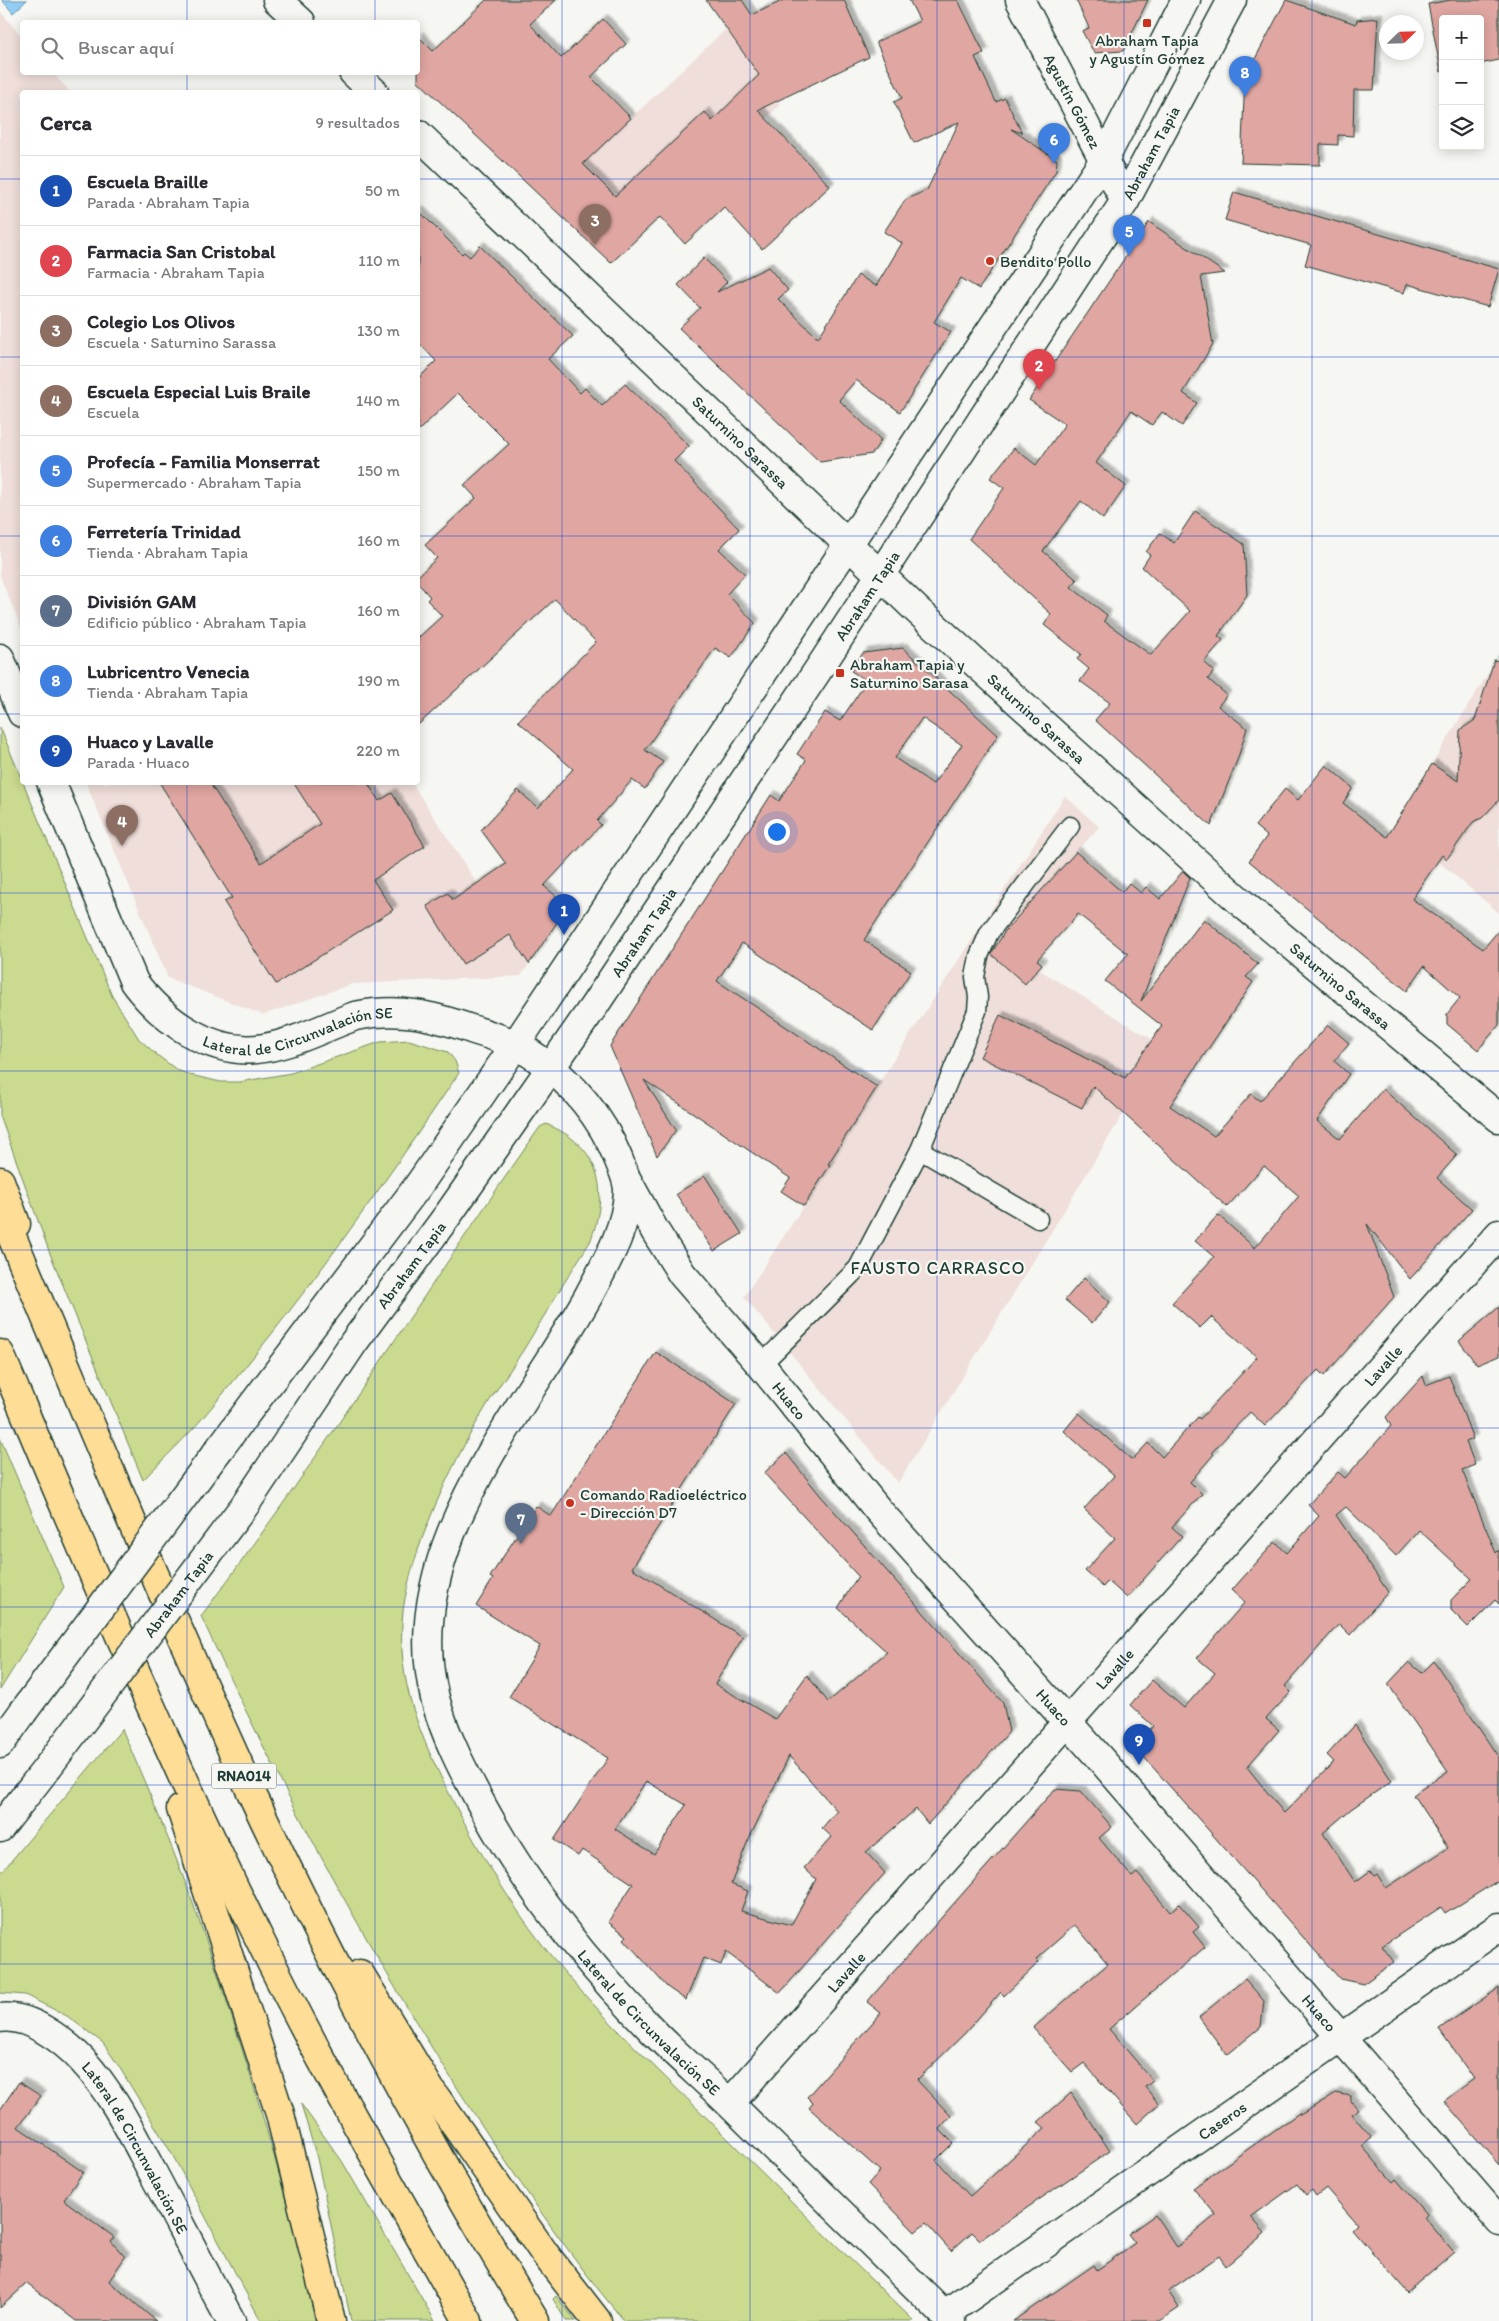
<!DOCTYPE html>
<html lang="es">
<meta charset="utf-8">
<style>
:root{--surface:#fff;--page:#f2f2f3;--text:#2b2b33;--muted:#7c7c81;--line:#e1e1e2;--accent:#0f766e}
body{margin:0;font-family:Itim,sans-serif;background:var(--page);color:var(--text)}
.controls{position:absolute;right:15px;top:15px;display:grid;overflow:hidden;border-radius:5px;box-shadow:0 2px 12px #0003}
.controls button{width:45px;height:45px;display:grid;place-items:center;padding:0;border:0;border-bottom:1px solid var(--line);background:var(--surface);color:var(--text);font:25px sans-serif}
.compass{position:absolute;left:1379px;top:15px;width:45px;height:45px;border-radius:50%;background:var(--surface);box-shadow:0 2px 12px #0003;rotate:67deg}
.you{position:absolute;left:776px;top:831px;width:18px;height:18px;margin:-12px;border:4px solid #fff;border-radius:50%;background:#1a73e8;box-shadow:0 0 0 8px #1a73e833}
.badge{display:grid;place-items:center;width:32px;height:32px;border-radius:50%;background:var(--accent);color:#fff;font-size:16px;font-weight:700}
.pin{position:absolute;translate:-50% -41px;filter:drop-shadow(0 1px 2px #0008)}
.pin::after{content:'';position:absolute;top:26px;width:18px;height:15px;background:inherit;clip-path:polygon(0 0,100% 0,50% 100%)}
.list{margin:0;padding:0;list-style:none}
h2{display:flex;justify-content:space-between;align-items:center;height:65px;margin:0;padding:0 20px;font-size:21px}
h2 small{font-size:16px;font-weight:400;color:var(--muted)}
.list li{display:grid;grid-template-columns:32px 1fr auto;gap:15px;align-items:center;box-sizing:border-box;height:70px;padding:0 20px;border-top:1px solid var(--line)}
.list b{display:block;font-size:19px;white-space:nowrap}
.list p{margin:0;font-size:16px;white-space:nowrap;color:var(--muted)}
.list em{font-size:16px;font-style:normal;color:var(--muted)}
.icon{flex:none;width:28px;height:28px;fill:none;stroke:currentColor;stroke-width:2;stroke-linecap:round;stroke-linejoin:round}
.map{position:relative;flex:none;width:1499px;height:2321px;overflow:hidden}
.search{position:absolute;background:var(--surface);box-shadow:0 2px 12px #0003;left:20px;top:20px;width:400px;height:55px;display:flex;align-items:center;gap:12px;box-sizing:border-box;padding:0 18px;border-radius:5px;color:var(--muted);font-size:19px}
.panel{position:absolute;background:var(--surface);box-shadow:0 2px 12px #0003;left:20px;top:90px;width:400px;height:695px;border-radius:5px}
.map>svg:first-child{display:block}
.built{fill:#efdeda}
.green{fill:#cada8e;stroke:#748c61}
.water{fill:#94cdf4;stroke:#6593a7}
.building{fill:#e0a6a1;stroke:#1f3d34;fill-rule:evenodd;filter:url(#shadow)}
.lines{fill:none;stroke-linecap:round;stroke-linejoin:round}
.service-casing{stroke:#1f3d34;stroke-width:21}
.minor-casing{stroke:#1f3d34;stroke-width:31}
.tertiary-casing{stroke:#1f3d34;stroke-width:31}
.secondary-casing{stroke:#1f3d34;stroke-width:31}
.motorway-casing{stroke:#1f3d34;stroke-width:31}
.service{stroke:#f6f6f2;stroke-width:18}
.minor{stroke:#f6f6f2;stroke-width:28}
.tertiary{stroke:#f6f6f2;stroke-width:28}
.secondary{stroke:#f6f6f2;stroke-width:28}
.motorway{stroke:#fedd96;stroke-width:28}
.secondary-bridge-casing{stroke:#1f3d34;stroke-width:31;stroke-linecap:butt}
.secondary-bridge{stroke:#f6f6f2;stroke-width:28}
.grid{fill:none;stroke:#1d4ed8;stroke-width:1;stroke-opacity:0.55}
.poi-dot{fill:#c8321e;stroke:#f6f6f2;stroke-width:2}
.labels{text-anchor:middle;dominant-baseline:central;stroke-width:4.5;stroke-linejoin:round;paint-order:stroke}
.shield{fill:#f6f6f2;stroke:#60746d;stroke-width:1}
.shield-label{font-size:15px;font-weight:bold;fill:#1f3d34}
.poi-label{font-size:16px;fill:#1f3d34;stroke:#f6f6f2;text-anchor:start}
.street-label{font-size:16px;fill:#1f3d34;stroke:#f6f6f2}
.neighbourhood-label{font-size:18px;letter-spacing:1px;fill:#1f3d34;stroke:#f6f6f2}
</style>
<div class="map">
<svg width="1499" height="2321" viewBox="0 0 1499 2321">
<defs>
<filter id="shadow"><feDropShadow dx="4.5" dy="-4.5" stdDeviation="1" flood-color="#0004"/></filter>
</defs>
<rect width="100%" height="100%" fill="#f6f6f2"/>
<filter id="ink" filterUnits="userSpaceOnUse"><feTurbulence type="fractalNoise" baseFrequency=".02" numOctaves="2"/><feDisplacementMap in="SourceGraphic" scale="10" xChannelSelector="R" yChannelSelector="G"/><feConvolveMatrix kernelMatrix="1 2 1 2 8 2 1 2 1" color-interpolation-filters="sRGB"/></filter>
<g filter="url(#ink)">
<!-- built -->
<g class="built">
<polygon points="0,11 22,37 22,72 53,73 70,92 22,92 22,630 0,576"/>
<polygon points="726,29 780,105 611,263 544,200"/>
<polygon points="1499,656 1499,913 1438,861 1369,960 1330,928"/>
<polygon points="86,783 412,783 529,964 521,976 352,984 263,1015 168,978"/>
<polygon points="1065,796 1099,827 1005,931 990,953 1025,984 1038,969 1153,1040 1111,1102 1123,1114 898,1483 744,1297 830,1166 827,1163"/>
</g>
<!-- green -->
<g class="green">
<path d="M0,727L112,996L139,1039L157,1055L177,1070L190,1075L221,1082H240L291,1073L380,1042L409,1040L448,1052L455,1061L459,1073C380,1190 298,1307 206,1414C187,1437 164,1458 143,1480L49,1251L0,1116Z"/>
<path d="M546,1124C601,1146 610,1190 590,1242C567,1277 546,1313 524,1349C510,1371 494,1392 481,1415C450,1468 411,1550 403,1611C395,1680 421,1739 452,1799C485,1864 524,1926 572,1981C620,2035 674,2085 725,2136C788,2198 851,2260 914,2321H624C563,2248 510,2169 458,2089C361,1938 276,1780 201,1616C321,1458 426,1289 540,1127Z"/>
<polygon points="0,1438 64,1587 0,1690"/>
<path d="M122,1729C144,1781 167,1833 187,1887C239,2029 282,2174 317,2321H261L172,2154L118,2065L103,2043L67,2016L25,1995L0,1993V1874Z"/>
<polygon points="301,2104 342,2161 435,2321 351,2321 317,2158"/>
<polygon points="556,2296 576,2321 566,2321 553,2299"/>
</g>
<!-- water -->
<polygon class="water" points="2,0 27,0 13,13"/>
<!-- building -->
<g class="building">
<polygon points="486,0 556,0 530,24 561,58 603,19 626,44 591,77 631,118 583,164 615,196 705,112 712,121 759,75 706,0 742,0 752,15 784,0 844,0 869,57 758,110 830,186 762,249 724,207 685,244 660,217 611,263 418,81 418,36 433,51"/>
<polygon points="909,0 958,0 984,53 975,57 996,102 1005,98 1022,133 1011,129 1057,160 1056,171 979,289 961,278 934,322 951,332 900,412 856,380 839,400 881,440 872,454 820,462 679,328 700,308 678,285 704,258 727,282 717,292 768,267 788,290 778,299 818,338 858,275 876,286 902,243 884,232 905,200 927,190 959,122 914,143 894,102 902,98 876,42 920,21"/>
<polygon points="1076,0 1148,0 1123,51 1094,53 1082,31 1089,28"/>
<polygon points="1286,0 1356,24 1357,20 1378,18 1374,90 1354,90 1353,136 1338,135 1338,145 1320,144 1320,165 1241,163 1245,78"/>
<polygon points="1451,0 1499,0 1499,60 1480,64 1480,19 1443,19 1443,71 1441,72 1428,4"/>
<polygon points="1234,192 1499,269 1488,307 1407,284 1404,293 1305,265 1311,245 1225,220"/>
<polygon points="418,210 462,254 464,252 470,257 480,246 573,336 548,359 580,393 585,388 602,406 625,384 689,446 674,461 739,529 719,549 745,574 727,594 755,623 731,658 715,648 645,750 663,762 645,789 632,780 597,821 601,825 544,886 568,906 529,964 510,935 463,964 427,906 448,893 453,900 506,864 481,830 518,790 538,808 573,769 518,721 596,642 555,599 418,725 418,638 442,616 427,600 430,597 418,583 418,576 437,558 425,545 476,498 464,485 509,444 458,393 418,431 418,379 436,361 418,342"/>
<polygon points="1149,222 1225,273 1201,276 1213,344 1183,393 1197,403 1182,426 1162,412 1152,425 1131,411 1096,463 1126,486 1103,519 1081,501 1043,551 1077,580 1071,587 1107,615 1104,621 1151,655 1190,611 1142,567 1150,555 1146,552 1160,533 1174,543 1195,511 1244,544 1247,595 1218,636 1223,640 1204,662 1214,671 1208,679 1227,695 1218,706 1247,728 1238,758 1211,826 1095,720 1110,703 1080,681 1089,669 1077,659 1081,654 1044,625 1051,614 969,539 1004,488 990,478 1014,448 1036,465 1065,424 1029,400"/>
<path d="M903,648L998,735L864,940L911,971L873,1030L742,943L717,981L877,1087L828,1164L830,1165L804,1206L781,1191L790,1178L644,1080L676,1130L657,1156L610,1046L771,795L779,801L806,760L797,754L825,712L840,721L867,681L851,671L863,653ZM922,718L962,745L933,784L895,758Z"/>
<polygon points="1494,660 1499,661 1499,800 1482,818 1473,822 1447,859 1442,855 1412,899 1483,949 1499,930 1499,1025 1478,1050 1447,1024 1447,1014 1460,998 1424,966 1407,991 1249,861 1267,836 1255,826 1285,789 1298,800 1326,765 1353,788 1343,803 1387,837 1432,764 1458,781 1460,730 1475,720"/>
<polygon points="159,782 209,782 261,863 320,824 293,782 367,782 379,801 392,793 425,846 373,880 393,910 276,984 224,902 232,898"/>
<polygon points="1076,852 1122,892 1129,883 1141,893 1146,887 1160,899 1183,871 1190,878 1141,1001 1204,919 1258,964 1246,977 1253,982 1170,1106 1214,1136 1251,1094 1260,1101 1328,1025 1349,1043 1334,1061 1349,1074 1317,1121 1340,1139 1383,1089 1457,1155 1437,1178 1472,1209 1410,1279 1367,1224 1394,1297 1324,1376 1318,1370 1265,1426 1250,1412 1212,1452 1214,1454 1190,1482 1202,1494 1172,1527 1182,1536 1127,1598 1108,1581 1103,1587 1085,1571 1115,1538 1084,1509 1114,1476 1064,1431 1079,1413 1132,1460 1148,1443 1162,1457 1198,1417 1200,1419 1257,1357 1211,1317 1200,1328 1172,1303 1214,1257 1195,1241 1218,1215 1255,1248 1299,1196 1264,1166 1227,1207 1093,1086 1082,1108 980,1057 1000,1015 1125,1078 1162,1026 1105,981 1128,954 1078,914 1037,960 1042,964 1025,984 991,954 1005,931"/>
<polygon points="705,1176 742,1234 714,1251 676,1194"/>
<polygon points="1084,1278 1110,1302 1092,1323 1065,1300"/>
<polygon points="1499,1307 1499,1356 1477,1365 1459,1341"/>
<path d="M656,1352L736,1404L632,1568L743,1637L715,1684L775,1719L807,1675L828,1702L887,1652L838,1608L858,1576L764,1473L786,1453L820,1495L1003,1703L1009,1732L928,1824L916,1809L866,1852L885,1873L780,1993L726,1952L721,1965L703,1958L686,2000L667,1987L624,1939L627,1936L608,1922L633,1884L582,1850L578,1856L554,1840L608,1758L509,1697L540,1646L476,1606L493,1579L490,1577L536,1506L551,1516ZM789,1756L837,1811L822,1828L832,1837L804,1868L816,1879L791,1925L741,1911L748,1891L731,1884L747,1843ZM646,1781L686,1805L654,1854L615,1829Z"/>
<polygon points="1423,1376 1426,1385 1449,1376 1473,1439 1466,1442 1475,1465 1462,1470 1496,1553 1499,1550 1499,1604 1495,1600 1468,1627 1451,1610 1451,1600 1472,1579 1419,1530 1396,1556 1346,1507 1336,1515 1388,1592 1350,1635 1339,1624 1285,1686 1291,1692 1266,1719 1279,1730 1247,1767 1284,1813 1334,1762 1327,1755 1355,1725 1392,1781 1351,1809 1323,1833 1355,1882 1370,1871 1374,1876 1377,1874 1386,1888 1448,1848 1413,1795 1448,1771 1388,1684 1409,1662 1422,1673 1434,1661 1499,1758 1499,1880 1445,1914 1441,1907 1382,1946 1394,1962 1363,1984 1340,1979 1135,1747 1153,1726 1130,1705 1152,1680 1184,1708 1215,1673 1197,1658 1245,1602 1232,1590 1275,1542 1287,1553 1319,1516 1308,1505 1338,1472 1345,1478 1391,1426 1386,1417"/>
<polygon points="1055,1789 1081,1791 1112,1827 1099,1838 1132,1877 1137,1873 1170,1912 1179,1904 1199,1927 1193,1932 1205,1947 1109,2029 1153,2081 1145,2087 1159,2104 1137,2124 1084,2063 1072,2072 1033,2028 1108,1964 1075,1925 1036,1959 1039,1962 1004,1996 1001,1992 965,2033 917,2080 951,2116 939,2129 953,2143 936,2160 970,2196 1045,2128 1038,2122 1071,2093 1110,2151 980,2240 972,2232 951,2251 926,2223 915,2232 868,2184 880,2171 809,2108 813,2103 807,2097 881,2013 867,2002"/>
<polygon points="1245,1979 1264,2001 1261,2027 1227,2055 1199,2017"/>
<polygon points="1499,1988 1499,2165 1444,2101 1474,2079 1439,2029"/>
<polygon points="19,2082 41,2096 18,2127 83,2172 64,2200 114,2237 111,2241 125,2257 109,2281 156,2321 76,2321 27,2283 0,2308 0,2110"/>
<polygon points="1336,2093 1351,2096 1351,2101 1358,2109 1352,2114 1372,2138 1362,2146 1393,2182 1396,2179 1426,2214 1424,2217 1454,2252 1407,2292 1352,2229 1357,2224 1326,2188 1316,2196 1312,2190 1306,2195 1297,2184 1251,2217 1265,2233 1226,2266 1219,2256 1168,2291 1179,2308 1160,2321 1013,2321 1094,2265 1097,2270 1135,2243 1128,2234 1155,2215 1177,2247 1216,2215 1193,2188 1299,2113 1300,2115"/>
</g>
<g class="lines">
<!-- service casing -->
<g class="service-casing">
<g id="service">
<polyline points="920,1150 1038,1219"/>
<polyline points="761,1365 858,1268 920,1150 977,1011 978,997 975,977 979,956 989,933 1070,826"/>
</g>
</g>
<!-- minor casing -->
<g class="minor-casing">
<g id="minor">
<polyline points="277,0 301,22"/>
<path id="s1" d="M1020,0L1125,201"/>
<polyline points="353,72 374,92"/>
<path id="s2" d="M418,134L918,611L1105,780L1244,905L1499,1118"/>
<path id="s3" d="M627,1180L655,1231L682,1274L761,1365L878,1510L1104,1763L1499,2221"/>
<path id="s4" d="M730,2103L1499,1234"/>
<path id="s5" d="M945,2314L1499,1927"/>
</g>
</g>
<!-- tertiary casing -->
<g class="tertiary-casing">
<g id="tertiary">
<polyline points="0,658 22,713"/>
<path id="s6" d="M51,782L134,982C163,1021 213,1057 264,1048C295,1043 325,1027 355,1016C399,1007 432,1015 474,1030C500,1038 514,1042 537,1058C573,1083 601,1117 618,1158C622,1169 628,1179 628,1191C627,1228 606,1263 589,1295C522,1415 397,1551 435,1698C445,1737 465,1774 484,1809C529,1891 587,1964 652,2030C678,2057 707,2081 734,2108C807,2179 879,2250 951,2321"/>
<path id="s7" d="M0,2018C29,2014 63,2040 82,2060C112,2092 132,2134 153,2173C179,2222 204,2272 231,2321"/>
</g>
</g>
<!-- secondary casing -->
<g class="secondary-casing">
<g id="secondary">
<polyline points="220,1448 418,1186 516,1044 1104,160 1186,0"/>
<path id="s8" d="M245,1505L354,1342L450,1212L594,1006L824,661L1125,201L1232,0"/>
<polyline points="0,1744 23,1712"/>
<polyline points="0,1828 47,1768"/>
</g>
</g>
<!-- motorway casing -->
<g class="motorway-casing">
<g id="motorway">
<polyline points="0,1181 16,1224"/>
<path d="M0,1208C82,1405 164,1602 253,1796C337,1976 432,2152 535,2321"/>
<path d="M0,1354C82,1548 163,1743 256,1932C321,2065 395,2193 468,2321"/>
<polyline points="181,1809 280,2114 331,2321"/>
<polyline points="360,1974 430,2089 545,2254 597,2321"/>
</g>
</g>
<!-- service -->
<use href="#service" class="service"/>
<!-- minor -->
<use href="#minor" class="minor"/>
<!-- tertiary -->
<use href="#tertiary" class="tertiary"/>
<!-- secondary -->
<use href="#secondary" class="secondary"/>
<!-- motorway -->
<use href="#motorway" class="motorway"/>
<!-- secondary-bridge casing -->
<g class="secondary-bridge-casing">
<g id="secondary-bridge">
<polyline points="23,1712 220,1448"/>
<path id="s9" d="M47,1768L245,1505"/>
</g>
</g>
<!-- secondary-bridge -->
<use href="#secondary-bridge" class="secondary-bridge"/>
</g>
</g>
<!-- grid -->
<path class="grid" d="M187,0V22M375,0V22M562,0V2321M750,0V2321M937,0V2321M1124,0V2321M1312,0V2321M187,72V92M375,72V92M0,179H22M418,179H1499M0,357H22M418,357H1499M0,536H22M418,536H1499M0,714H22M418,714H1499M187,782V2321M375,782V2321M0,893H1499M0,1071H1499M0,1250H1499M0,1428H1499M0,1607H1499M0,1785H1499M0,1964H1499M0,2142H1499"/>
<!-- markers -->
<g class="poi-dot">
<rect x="1142" y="18" width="10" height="10" rx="2.5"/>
<circle cx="990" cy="261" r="5"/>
<rect x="835" y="668" width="10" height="10" rx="2.5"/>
<circle cx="570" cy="1503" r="5"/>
</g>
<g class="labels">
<!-- shield labels -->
<rect class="shield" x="211.5" y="1763.5" width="65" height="25" rx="4"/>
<g class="shield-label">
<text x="244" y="1776">RNA014</text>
</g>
<!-- poi labels -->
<g class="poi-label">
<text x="1147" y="40" text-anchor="middle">Abraham Tapia<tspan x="1147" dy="18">y Agustín Gómez</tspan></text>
<text x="1000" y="261">Bendito Pollo</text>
<text x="850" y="664">Abraham Tapia y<tspan x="850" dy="18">Saturnino Sarasa</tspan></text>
<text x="580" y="1494">Comando Radioeléctrico<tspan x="580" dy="18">- Dirección D7</tspan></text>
</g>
<!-- street labels -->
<g class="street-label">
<text stroke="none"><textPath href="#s1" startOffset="114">Agustín Gómez</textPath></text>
<text stroke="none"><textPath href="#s8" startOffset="1628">Abraham Tapia</textPath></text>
<text stroke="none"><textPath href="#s2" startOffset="446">Saturnino Sarassa</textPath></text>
<text stroke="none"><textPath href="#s8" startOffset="1102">Abraham Tapia</textPath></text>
<text stroke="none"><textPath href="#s2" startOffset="851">Saturnino Sarassa</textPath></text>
<text stroke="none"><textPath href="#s8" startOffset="698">Abraham Tapia</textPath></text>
<text stroke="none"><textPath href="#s2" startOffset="1256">Saturnino Sarassa</textPath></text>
<text stroke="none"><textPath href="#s6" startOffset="406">Lateral de Circunvalación SE</textPath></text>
<text stroke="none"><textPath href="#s8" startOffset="292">Abraham Tapia</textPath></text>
<text stroke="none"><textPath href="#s4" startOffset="985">Lavalle</textPath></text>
<text stroke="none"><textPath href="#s3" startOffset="275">Huaco</textPath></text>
<text stroke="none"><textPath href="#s9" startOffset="218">Abraham Tapia</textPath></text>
<text stroke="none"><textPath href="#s4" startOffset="580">Lavalle</textPath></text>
<text stroke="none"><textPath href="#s3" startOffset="680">Huaco</textPath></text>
<text stroke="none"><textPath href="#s4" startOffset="175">Lavalle</textPath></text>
<text stroke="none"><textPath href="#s3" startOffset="1085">Huaco</textPath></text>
<text stroke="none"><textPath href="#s6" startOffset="1771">Lateral de Circunvalación SE</textPath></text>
<text stroke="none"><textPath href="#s5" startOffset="338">Caseros</textPath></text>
<text stroke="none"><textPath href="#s7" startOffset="198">Lateral de Circunvalación SE</textPath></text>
</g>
<!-- neighbourhood labels -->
<g class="neighbourhood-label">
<text x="938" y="1268">FAUSTO CARRASCO</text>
</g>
</g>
</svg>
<div class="controls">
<button>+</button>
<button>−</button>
<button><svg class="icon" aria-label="layers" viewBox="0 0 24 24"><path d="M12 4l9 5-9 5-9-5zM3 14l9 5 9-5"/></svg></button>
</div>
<svg class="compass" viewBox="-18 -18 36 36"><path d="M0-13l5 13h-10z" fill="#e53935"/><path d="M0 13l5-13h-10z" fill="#7c7c81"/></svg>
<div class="you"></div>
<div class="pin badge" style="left:564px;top:935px;background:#1a4fb4">1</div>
<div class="pin badge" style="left:1039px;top:390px;background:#e0444e">2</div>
<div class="pin badge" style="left:595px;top:245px;background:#8d6e63">3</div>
<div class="pin badge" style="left:122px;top:846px;background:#8d6e63">4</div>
<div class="pin badge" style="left:1129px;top:256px;background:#3f7fe0">5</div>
<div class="pin badge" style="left:1054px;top:164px;background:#3f7fe0">6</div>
<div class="pin badge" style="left:521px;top:1544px;background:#5c6f8a">7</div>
<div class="pin badge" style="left:1245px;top:97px;background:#3f7fe0">8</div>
<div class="pin badge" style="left:1139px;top:1765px;background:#1a4fb4">9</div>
<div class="search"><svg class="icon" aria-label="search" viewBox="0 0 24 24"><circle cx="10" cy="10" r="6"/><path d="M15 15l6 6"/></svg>Buscar aquí</div>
<section class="panel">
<h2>Cerca<small>9 resultados</small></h2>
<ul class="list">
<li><span class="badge" style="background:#1a4fb4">1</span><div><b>Escuela Braille</b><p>Parada · Abraham Tapia</p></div><em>50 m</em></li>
<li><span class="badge" style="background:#e0444e">2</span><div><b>Farmacia San Cristobal</b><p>Farmacia · Abraham Tapia</p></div><em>110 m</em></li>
<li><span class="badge" style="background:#8d6e63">3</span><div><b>Colegio Los Olivos</b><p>Escuela · Saturnino Sarassa</p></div><em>130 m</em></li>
<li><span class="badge" style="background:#8d6e63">4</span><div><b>Escuela Especial Luis Braile</b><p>Escuela</p></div><em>140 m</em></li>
<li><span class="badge" style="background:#3f7fe0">5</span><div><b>Profecía - Familia Monserrat</b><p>Supermercado · Abraham Tapia</p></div><em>150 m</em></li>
<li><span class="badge" style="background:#3f7fe0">6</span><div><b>Ferretería Trinidad</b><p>Tienda · Abraham Tapia</p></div><em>160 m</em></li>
<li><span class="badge" style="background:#5c6f8a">7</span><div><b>División GAM</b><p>Edificio público · Abraham Tapia</p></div><em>160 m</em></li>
<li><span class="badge" style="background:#3f7fe0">8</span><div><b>Lubricentro Venecia</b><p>Tienda · Abraham Tapia</p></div><em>190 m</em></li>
<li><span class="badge" style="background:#1a4fb4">9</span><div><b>Huaco y Lavalle</b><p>Parada · Huaco</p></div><em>220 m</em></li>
</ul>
</section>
</div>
